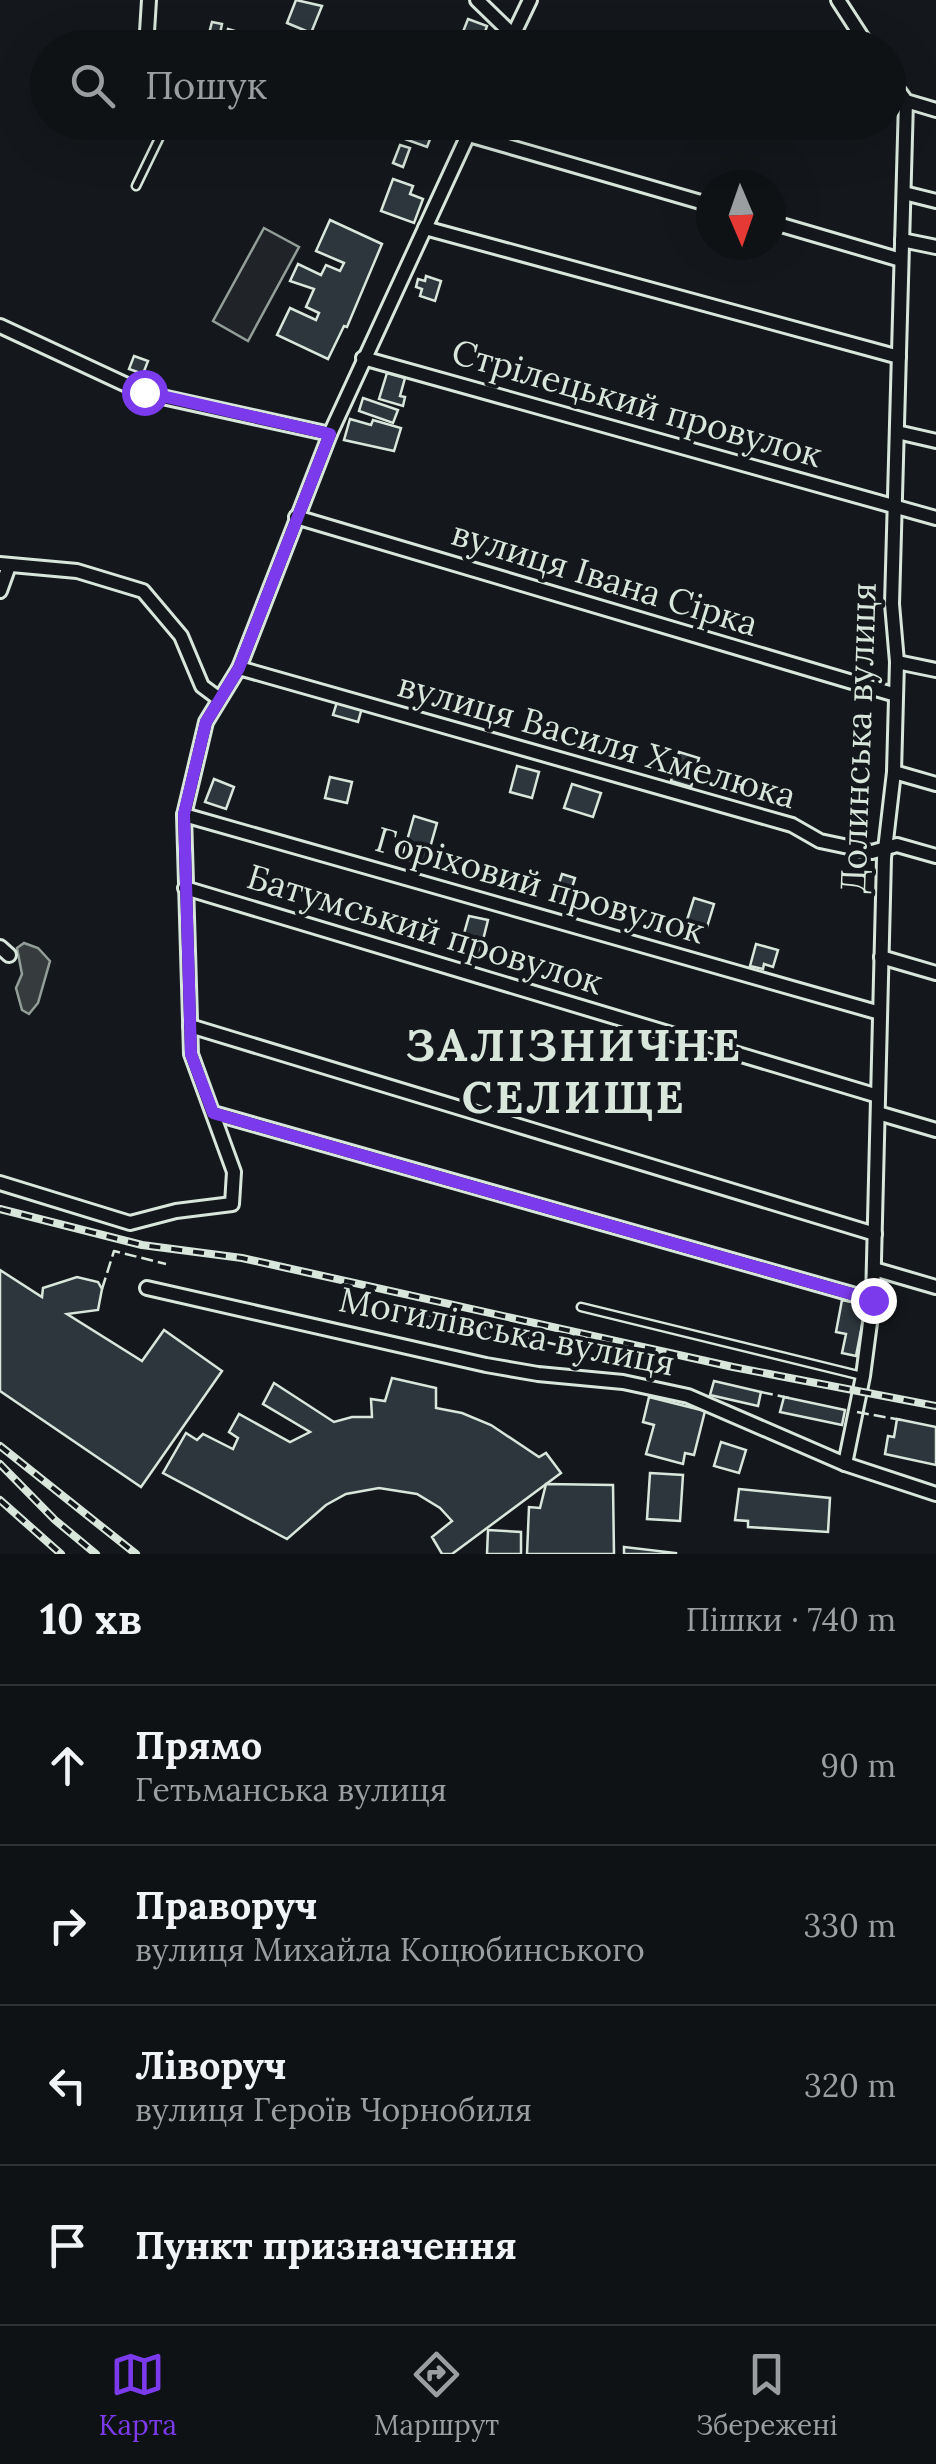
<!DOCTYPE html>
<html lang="uk">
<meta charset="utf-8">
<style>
:root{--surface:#0f1215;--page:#1d2022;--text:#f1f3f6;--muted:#9b9ea0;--line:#2f3234;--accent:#7c3aed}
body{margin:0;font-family:Lora,serif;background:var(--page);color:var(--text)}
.compass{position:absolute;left:696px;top:170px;width:90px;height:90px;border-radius:50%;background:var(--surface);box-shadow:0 10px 40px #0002;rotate:178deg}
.stop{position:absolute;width:30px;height:30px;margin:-22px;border:8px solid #7c3aed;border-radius:50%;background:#fff}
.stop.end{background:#7c3aed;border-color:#fff;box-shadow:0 2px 10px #0008}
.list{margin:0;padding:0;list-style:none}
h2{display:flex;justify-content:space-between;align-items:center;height:130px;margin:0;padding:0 40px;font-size:42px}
h2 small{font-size:32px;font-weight:400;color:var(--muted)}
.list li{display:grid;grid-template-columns:65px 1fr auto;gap:30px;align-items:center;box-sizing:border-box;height:160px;padding:0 40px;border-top:2px solid var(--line)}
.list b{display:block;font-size:38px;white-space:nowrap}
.list p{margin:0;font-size:32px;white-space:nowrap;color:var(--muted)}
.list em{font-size:32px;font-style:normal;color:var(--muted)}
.icon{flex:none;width:55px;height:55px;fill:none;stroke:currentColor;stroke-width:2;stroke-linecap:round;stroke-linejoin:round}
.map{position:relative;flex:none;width:936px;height:1554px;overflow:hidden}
.search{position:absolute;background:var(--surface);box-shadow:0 10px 40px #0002;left:30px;right:30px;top:30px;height:110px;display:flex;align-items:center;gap:25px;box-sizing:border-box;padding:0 35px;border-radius:55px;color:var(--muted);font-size:38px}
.sheet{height:770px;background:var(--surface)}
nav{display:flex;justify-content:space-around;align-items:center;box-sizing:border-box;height:140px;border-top:2px solid var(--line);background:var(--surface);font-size:28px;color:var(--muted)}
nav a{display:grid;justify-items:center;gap:5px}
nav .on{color:var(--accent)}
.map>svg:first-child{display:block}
.green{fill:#202428;stroke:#939e99;stroke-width:2.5}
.water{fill:#363b3e;stroke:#939e99;stroke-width:2.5}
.building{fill:#2c363c;stroke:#d8e6dc;stroke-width:2.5}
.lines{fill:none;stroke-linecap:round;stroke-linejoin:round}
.lane-casing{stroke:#d8e6dc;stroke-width:11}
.street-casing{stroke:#d8e6dc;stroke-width:18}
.lane{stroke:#14181c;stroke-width:6}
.street{stroke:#14181c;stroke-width:12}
.rail-casing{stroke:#d8e6dc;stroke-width:8}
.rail{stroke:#14181c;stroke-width:4;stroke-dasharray:11;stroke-linecap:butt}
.fence{stroke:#d8e6dc;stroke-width:2.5;stroke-dasharray:12 5;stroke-linecap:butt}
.route{stroke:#7c3aed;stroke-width:12}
.labels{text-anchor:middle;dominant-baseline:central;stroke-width:8;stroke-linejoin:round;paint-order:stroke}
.street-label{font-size:35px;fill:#d8e6dc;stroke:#14181c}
.district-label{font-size:45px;font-weight:bold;letter-spacing:2.5px;fill:#d8e6dc;stroke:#14181c}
</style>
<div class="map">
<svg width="936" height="1554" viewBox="0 0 936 1554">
<rect width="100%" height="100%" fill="#14181c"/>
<!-- green -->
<polygon class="green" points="264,228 299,247 248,341 213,321"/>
<!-- water -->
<polygon class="water" points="24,943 38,948 50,961 38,1003 29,1014 22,1010 16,988 22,974 17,948"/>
<!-- building -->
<g class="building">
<polygon points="296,0 322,6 311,33 287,23"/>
<polygon points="468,19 487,26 481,44 461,37"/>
<polygon points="212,22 222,24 218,43 207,41"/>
<polygon points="228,29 249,35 245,48 223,48"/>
<polygon points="407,122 436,124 427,147 402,138"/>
<polygon points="400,145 410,148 403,167 393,163"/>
<polygon points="393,179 413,186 410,194 423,199 414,223 381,211"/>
<polygon points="330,220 382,244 347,327 344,326 328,359 277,335 290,308 316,320 319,313 306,307 314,289 290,281 298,264 321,275 326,265 340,271 344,263 316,251"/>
<polygon points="426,276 441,281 435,301 420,296 422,289 416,287 418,279 425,281"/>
<polygon points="134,356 148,361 143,374 129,369"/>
<polygon points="387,373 405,378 400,396 405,397 403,406 379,399"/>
<polygon points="363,398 398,410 393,423 359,411"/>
<polygon points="350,419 371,425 373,420 401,428 394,451 344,440"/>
<polygon points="337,702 362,708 358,722 333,715"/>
<polygon points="679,752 699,758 691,787 671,781"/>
<polygon points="517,766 539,772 532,798 510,792"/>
<polygon points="330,777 352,782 347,803 325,798"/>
<polygon points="214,779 234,787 226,809 205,802"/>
<polygon points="572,784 601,793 593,817 564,808"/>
<polygon points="414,816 437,823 425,865 402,858"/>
<polygon points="562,874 575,878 569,897 556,893"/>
<polygon points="694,898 714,904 707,927 687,920"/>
<polygon points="469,916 488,920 479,956 459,951"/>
<polygon points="756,944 778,950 773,967 764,964 763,969 750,966"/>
<polygon points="0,1270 42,1297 43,1288 77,1277 98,1282 102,1289 98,1310 67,1314 142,1361 164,1330 222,1371 141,1487 0,1391"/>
<polygon points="842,1300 866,1305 856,1356 842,1353 846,1334 836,1332"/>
<polygon points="392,1378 436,1388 436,1408 462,1413 491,1425 539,1457 546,1453 561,1473 452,1554 442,1554 432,1537 452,1521 440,1508 417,1494 379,1488 346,1494 326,1505 287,1539 163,1473 186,1433 197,1440 203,1434 233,1449 238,1438 229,1432 239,1414 290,1442 310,1432 263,1404 274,1383 334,1422 352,1417 372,1417 371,1399 385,1401"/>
<polygon points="714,1381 761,1392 758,1406 710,1395"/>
<polygon points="649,1397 705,1411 694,1455 685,1453 683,1464 646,1454 654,1425 643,1422"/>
<polygon points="784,1397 845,1410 842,1425 780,1412"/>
<polygon points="897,1419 936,1427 936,1465 885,1454 888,1436 894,1437"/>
<polygon points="721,1442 746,1450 739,1473 714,1466"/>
<polygon points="650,1473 683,1475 680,1521 647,1519"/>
<polygon points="546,1484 613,1485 614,1554 527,1554 529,1507 540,1508"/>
<polygon points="739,1489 830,1498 828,1532 748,1527 748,1521 735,1520"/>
<polygon points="488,1530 521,1532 521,1554 487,1554"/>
<polygon points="624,1547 676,1553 676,1554 624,1554"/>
</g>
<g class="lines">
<!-- lane casing -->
<g class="lane-casing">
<g id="lane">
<polyline points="136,186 167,122"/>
<polyline points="581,1307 862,1376"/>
</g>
</g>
<!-- street casing -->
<g class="street-casing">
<g id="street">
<polyline points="477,0 512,34"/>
<polyline points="838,0 869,48"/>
<polyline points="146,48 149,0"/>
<polyline points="507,48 530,0"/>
<polyline points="888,76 906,101 936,110"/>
<polyline points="469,135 711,205"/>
<polyline points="904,193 936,201"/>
<polyline points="771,222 901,260"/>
<polyline points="425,228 899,357"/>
<polyline points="902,240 936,247"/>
<polyline points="0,326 144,393 330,434"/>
<polyline points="363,358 936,518"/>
<polyline points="897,432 936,441"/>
<polyline points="296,517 896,695"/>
<polyline points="0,564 77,571 143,591 181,636 202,686 218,698"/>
<polyline points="0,591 9,566"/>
<polyline points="897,662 936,670"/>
<polyline points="239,668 792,825 820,841 872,852 897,845 936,856"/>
<polyline points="894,772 936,784"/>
<polyline points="184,815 880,1013"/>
<polyline points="185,888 878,1096"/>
<polyline points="0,947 9,955"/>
<polyline points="881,957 936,973"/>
<polyline points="190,1026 875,1234"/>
<polyline points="213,1113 873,1300"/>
<polyline points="878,1113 936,1130"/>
<polyline points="0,1183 130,1223 176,1211 232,1204 234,1172 191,1054 184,815 206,722 239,668 330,434 474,122"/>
<polyline points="874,1269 936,1287"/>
<polyline points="147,1288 486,1365 538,1374 623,1382 688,1396 845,1464 936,1494"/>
<polyline points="845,1464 863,1376 873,1300 884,858 894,772 897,662 892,604 906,101"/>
</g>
</g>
<!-- lane -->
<use href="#lane" class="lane"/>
<!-- street -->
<use href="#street" class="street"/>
<!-- rail casing -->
<g class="rail-casing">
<g id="rail">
<polyline points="0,1209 142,1245 242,1258 733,1367 936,1406"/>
<polyline points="0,1446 136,1554"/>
<polyline points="0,1464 55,1520 96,1554"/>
<polyline points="0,1500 61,1554"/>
</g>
</g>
<!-- rail -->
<use href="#rail" class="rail"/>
<!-- fence -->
<g class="fence">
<polyline points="102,1289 114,1251 166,1264"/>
<polyline points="429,1315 575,1349"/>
<polyline points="761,1392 789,1398"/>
<polyline points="857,1412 901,1420"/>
</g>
</g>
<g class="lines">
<!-- route -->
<polyline class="route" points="144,392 330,434 239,668 206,722 184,814 191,1054 213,1113 873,1300"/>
</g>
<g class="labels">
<!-- street labels -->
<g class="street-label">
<text transform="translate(637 403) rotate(16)">Стрілецький провулок</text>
<text transform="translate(605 578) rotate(17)">вулиця Івана Сірка</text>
<text transform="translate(858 738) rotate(-88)">Долинська вулиця</text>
<text transform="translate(597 740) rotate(16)">вулиця Василя Хмелюка</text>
<text transform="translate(540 885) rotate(16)">Горіховий провулок</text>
<text transform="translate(425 929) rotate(17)">Батумський провулок</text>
<text transform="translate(507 1331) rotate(11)">Могилівська вулиця</text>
</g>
<!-- district labels -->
<g class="district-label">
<text x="574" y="1044">ЗАЛІЗНИЧНЕ<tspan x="574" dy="52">СЕЛИЩЕ</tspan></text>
</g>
</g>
</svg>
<svg class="compass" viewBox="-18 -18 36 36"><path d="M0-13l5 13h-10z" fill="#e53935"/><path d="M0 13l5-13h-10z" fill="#9b9ea0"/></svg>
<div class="stop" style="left:144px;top:392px"></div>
<div class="stop end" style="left:873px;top:1300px"></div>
<div class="search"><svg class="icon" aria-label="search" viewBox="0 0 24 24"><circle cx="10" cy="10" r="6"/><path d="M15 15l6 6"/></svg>Пошук</div>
</div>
<section class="sheet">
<h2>10 хв<small>Пішки · 740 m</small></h2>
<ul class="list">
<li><svg class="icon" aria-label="ahead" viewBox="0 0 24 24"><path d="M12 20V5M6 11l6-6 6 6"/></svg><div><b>Прямо</b><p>Гетьманська вулиця</p></div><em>90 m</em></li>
<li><svg class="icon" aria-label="right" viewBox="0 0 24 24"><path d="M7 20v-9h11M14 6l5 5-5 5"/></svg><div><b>Праворуч</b><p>вулиця Михайла Коцюбинського</p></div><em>330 m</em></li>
<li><svg class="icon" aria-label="left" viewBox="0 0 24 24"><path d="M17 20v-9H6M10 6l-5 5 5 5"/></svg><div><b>Ліворуч</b><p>вулиця Героїв Чорнобиля</p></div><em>320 m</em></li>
<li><svg class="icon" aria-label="arrive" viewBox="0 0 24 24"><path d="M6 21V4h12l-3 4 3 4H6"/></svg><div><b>Пункт призначення</b></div></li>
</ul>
</section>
<nav>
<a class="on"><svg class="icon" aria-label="map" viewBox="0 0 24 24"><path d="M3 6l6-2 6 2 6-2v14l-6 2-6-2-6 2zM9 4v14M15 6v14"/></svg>Карта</a>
<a><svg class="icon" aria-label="directions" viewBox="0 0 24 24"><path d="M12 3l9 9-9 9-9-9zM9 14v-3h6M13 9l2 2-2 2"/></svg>Маршрут</a>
<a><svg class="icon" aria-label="saved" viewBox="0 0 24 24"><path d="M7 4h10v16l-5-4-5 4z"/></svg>Збережені</a>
</nav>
